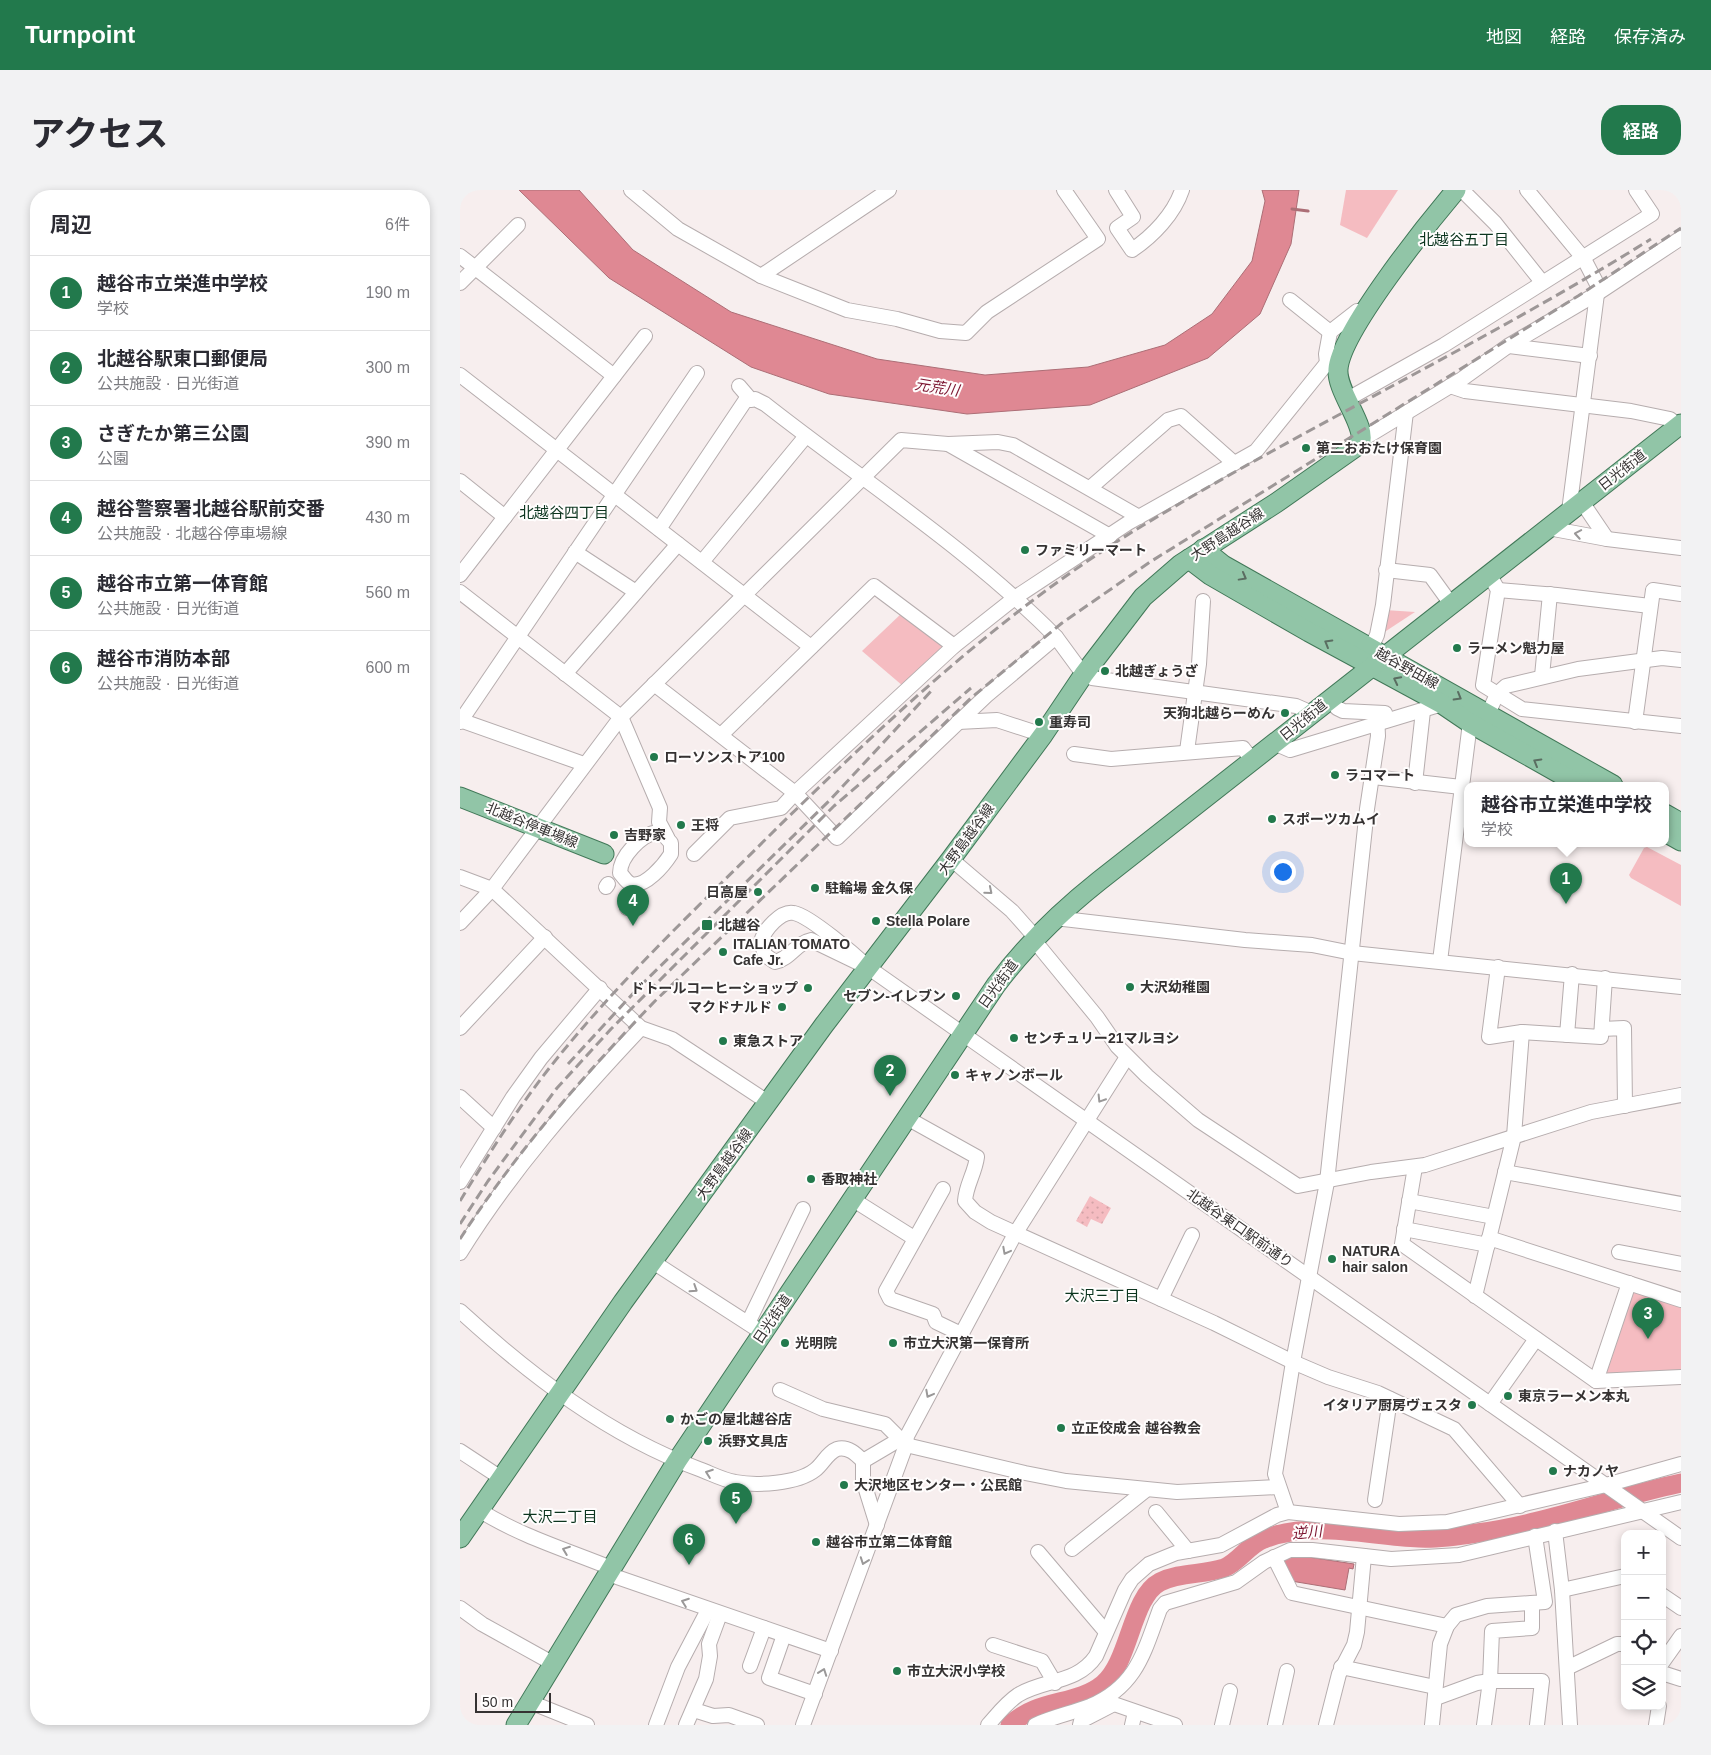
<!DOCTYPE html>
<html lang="ja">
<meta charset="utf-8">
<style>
:root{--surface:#fff;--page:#f2f2f3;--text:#2b2b33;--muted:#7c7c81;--line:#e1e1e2;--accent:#22794c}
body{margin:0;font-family:Helvetica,"Noto Sans JP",sans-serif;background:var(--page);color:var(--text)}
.controls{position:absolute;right:15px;bottom:15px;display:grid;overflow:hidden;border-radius:10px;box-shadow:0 2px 8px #0003}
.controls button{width:45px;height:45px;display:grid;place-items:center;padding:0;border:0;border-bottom:1px solid var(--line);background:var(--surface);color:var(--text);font:25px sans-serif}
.scale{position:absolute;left:15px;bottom:12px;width:76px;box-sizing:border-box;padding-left:5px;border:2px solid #353232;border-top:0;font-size:14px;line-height:18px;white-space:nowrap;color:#353232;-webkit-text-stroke:4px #fffdfd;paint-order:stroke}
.you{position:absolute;left:822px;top:681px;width:18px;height:18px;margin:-12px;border:4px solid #fff;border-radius:50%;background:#1a73e8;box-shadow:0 0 0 8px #1a73e833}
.badge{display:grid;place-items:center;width:32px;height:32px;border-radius:50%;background:var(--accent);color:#fff;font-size:16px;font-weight:700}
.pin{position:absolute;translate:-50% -41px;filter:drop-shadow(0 1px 2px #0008)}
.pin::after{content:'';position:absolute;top:26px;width:18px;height:15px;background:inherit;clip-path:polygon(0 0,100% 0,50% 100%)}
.popup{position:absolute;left:1004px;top:592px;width:205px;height:65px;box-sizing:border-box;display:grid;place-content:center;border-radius:10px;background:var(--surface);filter:drop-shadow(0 1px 4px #0005);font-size:16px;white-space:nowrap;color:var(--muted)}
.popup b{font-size:19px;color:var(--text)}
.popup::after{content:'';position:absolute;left:50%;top:100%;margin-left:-10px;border:10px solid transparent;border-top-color:var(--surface)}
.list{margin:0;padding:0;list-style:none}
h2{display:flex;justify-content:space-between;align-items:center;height:65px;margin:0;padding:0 20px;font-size:21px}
h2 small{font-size:16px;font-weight:400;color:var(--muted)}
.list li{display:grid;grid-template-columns:32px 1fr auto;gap:15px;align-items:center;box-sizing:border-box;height:75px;padding:0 20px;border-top:1px solid var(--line)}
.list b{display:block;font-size:19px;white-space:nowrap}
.list p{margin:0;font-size:16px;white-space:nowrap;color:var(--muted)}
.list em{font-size:16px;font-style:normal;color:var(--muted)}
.icon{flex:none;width:28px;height:28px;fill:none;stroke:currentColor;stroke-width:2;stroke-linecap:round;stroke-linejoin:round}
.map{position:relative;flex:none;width:1221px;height:1535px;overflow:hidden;border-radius:20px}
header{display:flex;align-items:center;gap:30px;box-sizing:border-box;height:70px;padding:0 25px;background:var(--accent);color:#fff}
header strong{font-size:24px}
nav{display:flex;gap:28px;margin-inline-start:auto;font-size:18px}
.intro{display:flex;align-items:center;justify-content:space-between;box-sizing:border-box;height:120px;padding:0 30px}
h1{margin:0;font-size:35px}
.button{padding:12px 22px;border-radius:20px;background:var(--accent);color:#fff;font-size:18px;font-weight:700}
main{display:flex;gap:30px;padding:0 30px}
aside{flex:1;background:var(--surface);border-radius:20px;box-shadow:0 2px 8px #0003}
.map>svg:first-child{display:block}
.green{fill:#f5bcc1}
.garden{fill:url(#garden-dots)}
.water{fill:#df8893;stroke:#ac6e76}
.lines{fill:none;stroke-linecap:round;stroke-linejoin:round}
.stream{stroke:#ac6e76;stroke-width:3}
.river{stroke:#df8893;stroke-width:19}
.minor-casing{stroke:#b6adae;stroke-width:16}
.major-casing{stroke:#417858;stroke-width:21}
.minor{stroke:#fff;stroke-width:14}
.major{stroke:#91c5a7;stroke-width:19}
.rail{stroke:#9d9797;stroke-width:3;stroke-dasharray:10 5;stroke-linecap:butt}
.oneway{stroke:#9a9898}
.oneway2{stroke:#5a6d61}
.poi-dot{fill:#22794c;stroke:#fffdfd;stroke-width:2}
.labels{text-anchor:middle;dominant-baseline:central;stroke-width:4;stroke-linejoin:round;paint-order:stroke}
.poi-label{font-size:14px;font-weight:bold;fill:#353232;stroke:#fffdfd;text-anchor:start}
.street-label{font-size:14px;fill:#353232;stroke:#fffdfd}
.neighbourhood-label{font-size:15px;fill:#0c351f;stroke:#fffdfd}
.water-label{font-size:15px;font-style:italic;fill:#7c1631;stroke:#fffdfd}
</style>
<header>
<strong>Turnpoint</strong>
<nav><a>地図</a><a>経路</a><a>保存済み</a></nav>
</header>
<div class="intro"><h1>アクセス</h1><a class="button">経路</a></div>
<main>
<aside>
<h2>周辺<small>6件</small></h2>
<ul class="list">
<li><span class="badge">1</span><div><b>越谷市立栄進中学校</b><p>学校</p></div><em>190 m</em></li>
<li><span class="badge">2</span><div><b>北越谷駅東口郵便局</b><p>公共施設 · 日光街道</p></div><em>300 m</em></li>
<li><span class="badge">3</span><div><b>さぎたか第三公園</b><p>公園</p></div><em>390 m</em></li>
<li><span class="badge">4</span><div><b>越谷警察署北越谷駅前交番</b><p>公共施設 · 北越谷停車場線</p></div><em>430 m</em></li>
<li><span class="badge">5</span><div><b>越谷市立第一体育館</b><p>公共施設 · 日光街道</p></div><em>560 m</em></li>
<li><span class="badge">6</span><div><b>越谷市消防本部</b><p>公共施設 · 日光街道</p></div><em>600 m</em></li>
</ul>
</aside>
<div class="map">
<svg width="1221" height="1535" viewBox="0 0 1221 1535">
<defs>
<pattern id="garden-dots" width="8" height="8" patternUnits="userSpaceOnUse" patternTransform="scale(1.25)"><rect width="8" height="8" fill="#f5bcc1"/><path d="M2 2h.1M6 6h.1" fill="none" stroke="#d3a2a6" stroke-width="1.8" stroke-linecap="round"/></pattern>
</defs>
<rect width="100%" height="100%" fill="#f7eeee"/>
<!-- green -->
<g class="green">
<polygon points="886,0 938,0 907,48 880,35"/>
<polygon points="925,420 955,422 923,443"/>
<polygon points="442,423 485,456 443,496 402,461"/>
<polygon points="1187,657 1221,675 1221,716 1171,688 1169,685 1184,658"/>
<polygon points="1171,1097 1221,1114 1221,1183 1142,1187"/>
</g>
<!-- garden -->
<polygon class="garden" points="630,1006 651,1018 642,1034 631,1029 627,1037 616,1031"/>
<!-- water -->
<g class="water">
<polygon points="59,0 119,0 173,60 271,122 417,169 525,185 628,177 705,155 752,124 792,71 805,11 802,0 839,0 831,54 800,124 748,168 630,215 507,224 369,204 291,177 149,88"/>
<polygon points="835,1365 894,1374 893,1379 889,1378 885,1400 831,1391 821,1369"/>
</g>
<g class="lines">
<!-- stream -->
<polyline class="stream" points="832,19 848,21"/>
<!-- river -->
<path class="river" d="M550,1535C579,1508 616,1516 643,1494C670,1472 671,1407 700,1392C720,1382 743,1385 764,1378C779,1372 789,1354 804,1349C854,1330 908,1346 959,1348C978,1349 998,1346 1017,1343C1086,1334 1153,1307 1221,1293"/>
<!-- minor casing -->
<g class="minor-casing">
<g id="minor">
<polyline points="171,0 218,39 301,86 387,120 437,129 480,141 506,143 527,122 638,49 604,0"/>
<path d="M656,0L673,27L657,38L672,60C693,46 714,24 722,0"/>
<polyline points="1002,0 1035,33 1082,92"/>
<polyline points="1067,0 1124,69 1138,96 1109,321"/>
<polyline points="0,66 154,186"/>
<polyline points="301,86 429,0"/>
<polyline points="0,93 58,35"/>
<polyline points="830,110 870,142 897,121 906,121"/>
<polyline points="1049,156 1130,166"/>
<polyline points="867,173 866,164 870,142"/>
<polyline points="0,185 351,457"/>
<polyline points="279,196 291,210"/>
<polyline points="990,196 1005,201 1171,221 1210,229 1218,237"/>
<polyline points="886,210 984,155 1192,24 1176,0"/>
<polyline points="903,249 1002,189 1048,156 1138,103 1221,48"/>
<polyline points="488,254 650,346"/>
<polyline points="0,291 45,327"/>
<polyline points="630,298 708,230 721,226 774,273"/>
<polyline points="1122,312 1147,349"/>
<polyline points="1088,338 1147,349 1221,358"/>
<path d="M199,339L285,211L295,209L305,214C403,291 509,359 596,447"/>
<polyline points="115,362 176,402"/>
<polyline points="242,372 346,246"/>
<polyline points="926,380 970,385 991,414"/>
<polyline points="1029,384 1038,400 1023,495 1062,519 1221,536"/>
<polyline points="0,385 185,146"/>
<polyline points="1038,400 1097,405 1190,416"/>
<polyline points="0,402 161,527 200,618 199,632 207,647"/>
<polyline points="911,458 917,445 923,415 946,222"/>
<polyline points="105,484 218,354"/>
<polyline points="1082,486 1090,404"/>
<polyline points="194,494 335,603 377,648 526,506 596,447 618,477 632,488 836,516 852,523"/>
<polyline points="870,509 877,518 883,521 925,523"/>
<polyline points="1028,524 1037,504 1046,496 1118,479 1202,468 1221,470"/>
<polyline points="0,530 124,574"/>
<polyline points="0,532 237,183"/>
<polyline points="498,532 537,530 583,545"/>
<polyline points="1175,532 1193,400 1221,404"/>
<polyline points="261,545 414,396 494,456"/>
<polyline points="814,553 830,560 982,514"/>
<polyline points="727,561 739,474 743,411"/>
<polyline points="614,564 651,569 783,558 792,570"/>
<polyline points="913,587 1001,597"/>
<polyline points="955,593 963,521"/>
<path d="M198,642L203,644L211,653V664C204,675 185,698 171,694C166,692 163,686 160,683C160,667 181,644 198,642Z"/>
<polyline points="234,664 270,628 321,618 335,603 494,456 556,407 668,333 796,261 867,173 880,170"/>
<polyline points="491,669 552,721 575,747"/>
<polyline points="0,687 32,699 181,838 212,849 309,913"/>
<polyline points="146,697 148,694"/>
<polyline points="167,718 169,717"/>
<polyline points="595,728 785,750 852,755 892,763 1221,797"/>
<polyline points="0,733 32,699 161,527 441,250 488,254 538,252 553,255 679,327"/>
<polyline points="573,749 637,827 657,856 687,886 738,930 838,996 911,982 965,975 1131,922 1221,905"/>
<polyline points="980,771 1010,533"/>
<polyline points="1038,777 1029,847 1062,842 1141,847 1145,788"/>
<path d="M409,778L351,750C336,753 330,769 315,772L305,765L301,752C304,740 321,720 334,723C350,726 396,766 409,778L1221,1348"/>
<polyline points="0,838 85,747"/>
<polyline points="1142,839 1164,838 1165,916"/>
<polyline points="1107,845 1112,784"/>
<polyline points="0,907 34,938"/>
<path d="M447,928L517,967C515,983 506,995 505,1011L515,1022L531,1032L754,1133L833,1172L868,1187L918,1203L994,1239L1060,1316"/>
<polyline points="955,977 942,1054 1136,1191 1221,1187"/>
<polyline points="1045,982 1221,1014"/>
<polyline points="0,992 53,907 81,868 140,798"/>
<polyline points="483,999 426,1101 430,1109 473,1124 476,1132 501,1144"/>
<polyline points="392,1009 454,1048"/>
<polyline points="949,1011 1034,1027"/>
<polyline points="944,1039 1028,1055"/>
<polyline points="1029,1048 1221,1110"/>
<polyline points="1159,1062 1221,1074"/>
<path d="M0,1063C51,981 115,908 181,838"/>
<polyline points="193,1072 303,1143"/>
<polyline points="1015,1106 1054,946 1062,842"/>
<polyline points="701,1109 732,1045"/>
<path d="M0,1121C70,1185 149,1246 239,1279C250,1283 263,1290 275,1292C296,1296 337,1294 355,1280C363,1274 367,1263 377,1259C388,1256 396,1264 403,1271L442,1248"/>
<polyline points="288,1133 343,1019"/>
<polyline points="1136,1191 1169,1093"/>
<polyline points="320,1200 363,1219 425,1234 446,1255 565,1283 606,1291 717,1302 818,1297"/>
<polyline points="1030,1214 1076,1149"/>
<polyline points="0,1261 41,1288"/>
<polyline points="403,1271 403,1290 417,1335"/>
<polyline points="915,1310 930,1209"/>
<path d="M19,1320C60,1346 107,1360 151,1378"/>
<polyline points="696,1322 728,1361"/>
<polyline points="828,1322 815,1284 833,1172 867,992 907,619 918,546 917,524"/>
<polyline points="1095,1341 1102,1400 1110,1535"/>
<polyline points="612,1359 686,1300"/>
<polyline points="578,1362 646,1442"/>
<polyline points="814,1367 832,1403 987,1436"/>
<polyline points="148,1384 371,1461"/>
<polyline points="1102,1400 1165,1386"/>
<polyline points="1202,1405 1221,1418"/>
<polyline points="0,1418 22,1434 94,1474"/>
<polyline points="324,1445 309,1488 355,1504"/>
<polyline points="533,1455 582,1471 595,1493"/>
<polyline points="1202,1473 1221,1446"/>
<polyline points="290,1476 304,1438"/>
<polyline points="881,1477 975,1497"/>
<polyline points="1107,1478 1157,1454 1165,1454"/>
<polyline points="1202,1483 1221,1489"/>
<polyline points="976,1508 1017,1493 1030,1491 1082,1491 1077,1535"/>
<polyline points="70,1512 127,1535"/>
<polyline points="234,1520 253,1526 269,1525 297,1535"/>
<polyline points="196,1535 218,1477 248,1420"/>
<polyline points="226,1535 246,1489 250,1466 249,1454 260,1424"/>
<polyline points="343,1535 446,1255 447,1246 555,1044 667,867"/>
<path d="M528,1535C537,1525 546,1513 558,1505C584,1489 617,1494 636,1466L665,1400L672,1389L689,1374L716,1363L761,1355L817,1325L828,1322L939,1334L987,1332L1146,1295L1221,1274"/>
<path d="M575,1535C592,1527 612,1523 630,1516C677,1496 684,1462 700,1419L705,1413L776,1392L804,1372L830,1360H852L931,1369L999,1365L1221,1312"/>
<polyline points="620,1535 621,1531 654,1514 715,1535"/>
<polyline points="672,1535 675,1522"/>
<polyline points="762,1535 770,1501"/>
<polyline points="815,1535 827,1481"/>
<polyline points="866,1535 879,1484 894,1455 897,1442 904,1366"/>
<polyline points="972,1535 980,1454 987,1436 996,1425 1027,1416 1085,1412 1075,1346"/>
<polyline points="1024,1535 1030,1491 1032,1441 1072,1438 1072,1413"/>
<polyline points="1196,1535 1199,1516"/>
</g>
</g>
<!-- major casing -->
<g class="major-casing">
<g id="major">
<polyline points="743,359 763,375 1153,595"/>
<polyline points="729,369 750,385 849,442 982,514 1010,533 1120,595"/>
<polyline points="0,607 144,664"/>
<polyline points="1205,624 1221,633"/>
<polyline points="1205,642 1221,651"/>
<path d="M0,1348L163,1112L364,835L491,669L583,545L624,484L683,407L721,374L816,313L900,254C908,237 876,202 878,179C881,141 969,32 996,0"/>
<path d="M56,1535L217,1271L536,795C566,755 600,722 639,691L1221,234"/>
</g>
</g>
<!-- minor -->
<use href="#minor" class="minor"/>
<!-- major -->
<use href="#major" class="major"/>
<!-- rail -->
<g class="rail">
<polyline points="108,874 180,796 370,610 474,498"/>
<path d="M0,1011C27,967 55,922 87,881C156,793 238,717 317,638C431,527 545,419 682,336C849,235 1026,152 1191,49"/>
<polyline points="0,1034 28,991 97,898 151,839 374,616 511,498"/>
<path d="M0,1049C56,962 124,885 195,811L511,508L602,433L690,372L1118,106L1221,38"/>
</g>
</g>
<!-- one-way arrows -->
<defs><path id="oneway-chevron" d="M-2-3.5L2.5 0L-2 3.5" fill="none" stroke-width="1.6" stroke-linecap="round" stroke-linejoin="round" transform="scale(1.25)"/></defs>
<g class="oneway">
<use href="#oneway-chevron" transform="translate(1118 344) rotate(-170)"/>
<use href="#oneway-chevron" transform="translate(529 701) rotate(40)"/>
<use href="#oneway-chevron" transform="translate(641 909) rotate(122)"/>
<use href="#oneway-chevron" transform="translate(546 1061) rotate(118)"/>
<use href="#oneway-chevron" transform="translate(234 1099) rotate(33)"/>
<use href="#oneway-chevron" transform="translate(469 1204) rotate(118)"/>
<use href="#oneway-chevron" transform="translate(249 1283) rotate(-160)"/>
<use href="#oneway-chevron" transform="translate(106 1360) rotate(-159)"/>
<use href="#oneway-chevron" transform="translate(404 1371) rotate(110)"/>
<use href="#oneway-chevron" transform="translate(225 1412) rotate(-160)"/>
<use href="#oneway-chevron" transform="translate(363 1482) rotate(-70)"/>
</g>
<g class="oneway2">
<use href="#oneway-chevron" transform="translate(783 387) rotate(29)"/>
<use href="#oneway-chevron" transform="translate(868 453) rotate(-150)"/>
<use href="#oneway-chevron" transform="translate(937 490) rotate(-153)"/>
<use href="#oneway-chevron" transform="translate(998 507) rotate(30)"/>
<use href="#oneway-chevron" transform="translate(1077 572) rotate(-150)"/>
</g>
<!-- markers -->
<g class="poi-dot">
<circle cx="846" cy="258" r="5"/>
<circle cx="565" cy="360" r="5"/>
<circle cx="997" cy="458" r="5"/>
<circle cx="645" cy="481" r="5"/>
<circle cx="825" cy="523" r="5"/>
<circle cx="579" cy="532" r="5"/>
<circle cx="194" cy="567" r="5"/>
<circle cx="875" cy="585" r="5"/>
<circle cx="812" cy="629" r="5"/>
<circle cx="221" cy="635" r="5"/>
<circle cx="154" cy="645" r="5"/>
<circle cx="355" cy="698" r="5"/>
<circle cx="298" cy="702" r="5"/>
<circle cx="416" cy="731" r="5"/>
<rect x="241" y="729" width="12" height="12" rx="2.5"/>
<circle cx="263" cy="762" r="5"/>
<circle cx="670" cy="797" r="5"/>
<circle cx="348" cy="798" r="5"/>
<circle cx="496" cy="806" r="5"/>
<circle cx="322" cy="817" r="5"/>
<circle cx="554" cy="848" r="5"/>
<circle cx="263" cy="851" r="5"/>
<circle cx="495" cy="885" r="5"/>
<circle cx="351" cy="989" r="5"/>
<circle cx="872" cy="1069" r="5"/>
<circle cx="325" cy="1153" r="5"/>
<circle cx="433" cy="1153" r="5"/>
<circle cx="1048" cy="1206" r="5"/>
<circle cx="1012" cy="1215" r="5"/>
<circle cx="210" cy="1229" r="5"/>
<circle cx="601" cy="1238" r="5"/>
<circle cx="248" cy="1251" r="5"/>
<circle cx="1093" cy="1281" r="5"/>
<circle cx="384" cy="1295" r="5"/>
<circle cx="356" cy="1352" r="5"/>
<circle cx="437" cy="1481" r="5"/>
</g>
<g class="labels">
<!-- poi labels -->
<g class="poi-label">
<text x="856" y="258">第二おおたけ保育園</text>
<text x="575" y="360">ファミリーマート</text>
<text x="1007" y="458">ラーメン魁力屋</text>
<text x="655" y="481">北越ぎょうざ</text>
<text x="815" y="523" text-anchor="end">天狗北越らーめん</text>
<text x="589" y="532">重寿司</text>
<text x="204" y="567">ローソンストア100</text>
<text x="885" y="585">ラコマート</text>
<text x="822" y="629">スポーツカムイ</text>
<text x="231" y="635">王将</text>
<text x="164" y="645">吉野家</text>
<text x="365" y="698">駐輪場 金久保</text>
<text x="288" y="702" text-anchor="end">日高屋</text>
<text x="426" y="731">Stella Polare</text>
<text x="258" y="735">北越谷</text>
<text x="273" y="754">ITALIAN TOMATO<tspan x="273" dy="16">Cafe Jr.</tspan></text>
<text x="680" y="797">大沢幼稚園</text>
<text x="338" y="798" text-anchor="end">ドトールコーヒーショップ</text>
<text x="486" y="806" text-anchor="end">セブン-イレブン</text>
<text x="312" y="817" text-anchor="end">マクドナルド</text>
<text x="564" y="848">センチュリー21マルヨシ</text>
<text x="273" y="851">東急ストア</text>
<text x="505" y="885">キャノンボール</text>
<text x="361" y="989">香取神社</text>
<text x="882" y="1061">NATURA<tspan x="882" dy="16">hair salon</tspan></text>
<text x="335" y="1153">光明院</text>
<text x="443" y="1153">市立大沢第一保育所</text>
<text x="1058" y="1206">東京ラーメン本丸</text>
<text x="1002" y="1215" text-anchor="end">イタリア厨房ヴェスタ</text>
<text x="220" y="1229">かごの屋北越谷店</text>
<text x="611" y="1238">立正佼成会 越谷教会</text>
<text x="258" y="1251">浜野文具店</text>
<text x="1103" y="1281">ナカノヤ</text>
<text x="394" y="1295">大沢地区センター・公民館</text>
<text x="366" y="1352">越谷市立第二体育館</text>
<text x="447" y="1481">市立大沢小学校</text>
</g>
<!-- street labels -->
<g class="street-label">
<text transform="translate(1162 280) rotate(-38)">日光街道</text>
<text transform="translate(767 344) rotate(-33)">大野島越谷線</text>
<text transform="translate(947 478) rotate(29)">越谷野田線</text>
<text transform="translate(843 530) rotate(-39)">日光街道</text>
<text transform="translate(72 635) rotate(22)">北越谷停車場線</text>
<text transform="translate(506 649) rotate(-54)">大野島越谷線</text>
<text transform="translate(538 794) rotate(-54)">日光街道</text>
<text transform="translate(264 974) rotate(-54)">大野島越谷線</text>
<text transform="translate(780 1038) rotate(35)">北越谷東口駅前通り</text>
<text transform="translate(312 1129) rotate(-56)">日光街道</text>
</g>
<!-- neighbourhood labels -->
<g class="neighbourhood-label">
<text x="1004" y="49">北越谷五丁目</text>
<text x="104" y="322">北越谷四丁目</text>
<text x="642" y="1105">大沢三丁目</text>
<text x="100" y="1326">大沢二丁目</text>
</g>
<!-- water labels -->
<g class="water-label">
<text transform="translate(477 197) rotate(9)">元荒川</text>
<text transform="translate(847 1342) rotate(-5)">逆川</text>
</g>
</g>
</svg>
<div class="controls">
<button>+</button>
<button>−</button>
<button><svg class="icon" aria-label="locate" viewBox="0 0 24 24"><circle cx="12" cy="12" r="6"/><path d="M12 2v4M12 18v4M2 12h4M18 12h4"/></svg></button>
<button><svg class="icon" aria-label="layers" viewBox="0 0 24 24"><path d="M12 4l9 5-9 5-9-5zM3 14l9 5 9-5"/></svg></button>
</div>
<div class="scale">50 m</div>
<div class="you"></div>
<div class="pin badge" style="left:1106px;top:714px">1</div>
<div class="popup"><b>越谷市立栄進中学校</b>学校</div>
<div class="pin badge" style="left:430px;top:906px">2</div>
<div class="pin badge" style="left:1188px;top:1149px">3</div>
<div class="pin badge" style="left:173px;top:736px">4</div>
<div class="pin badge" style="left:276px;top:1334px">5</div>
<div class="pin badge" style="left:229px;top:1375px">6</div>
</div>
</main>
